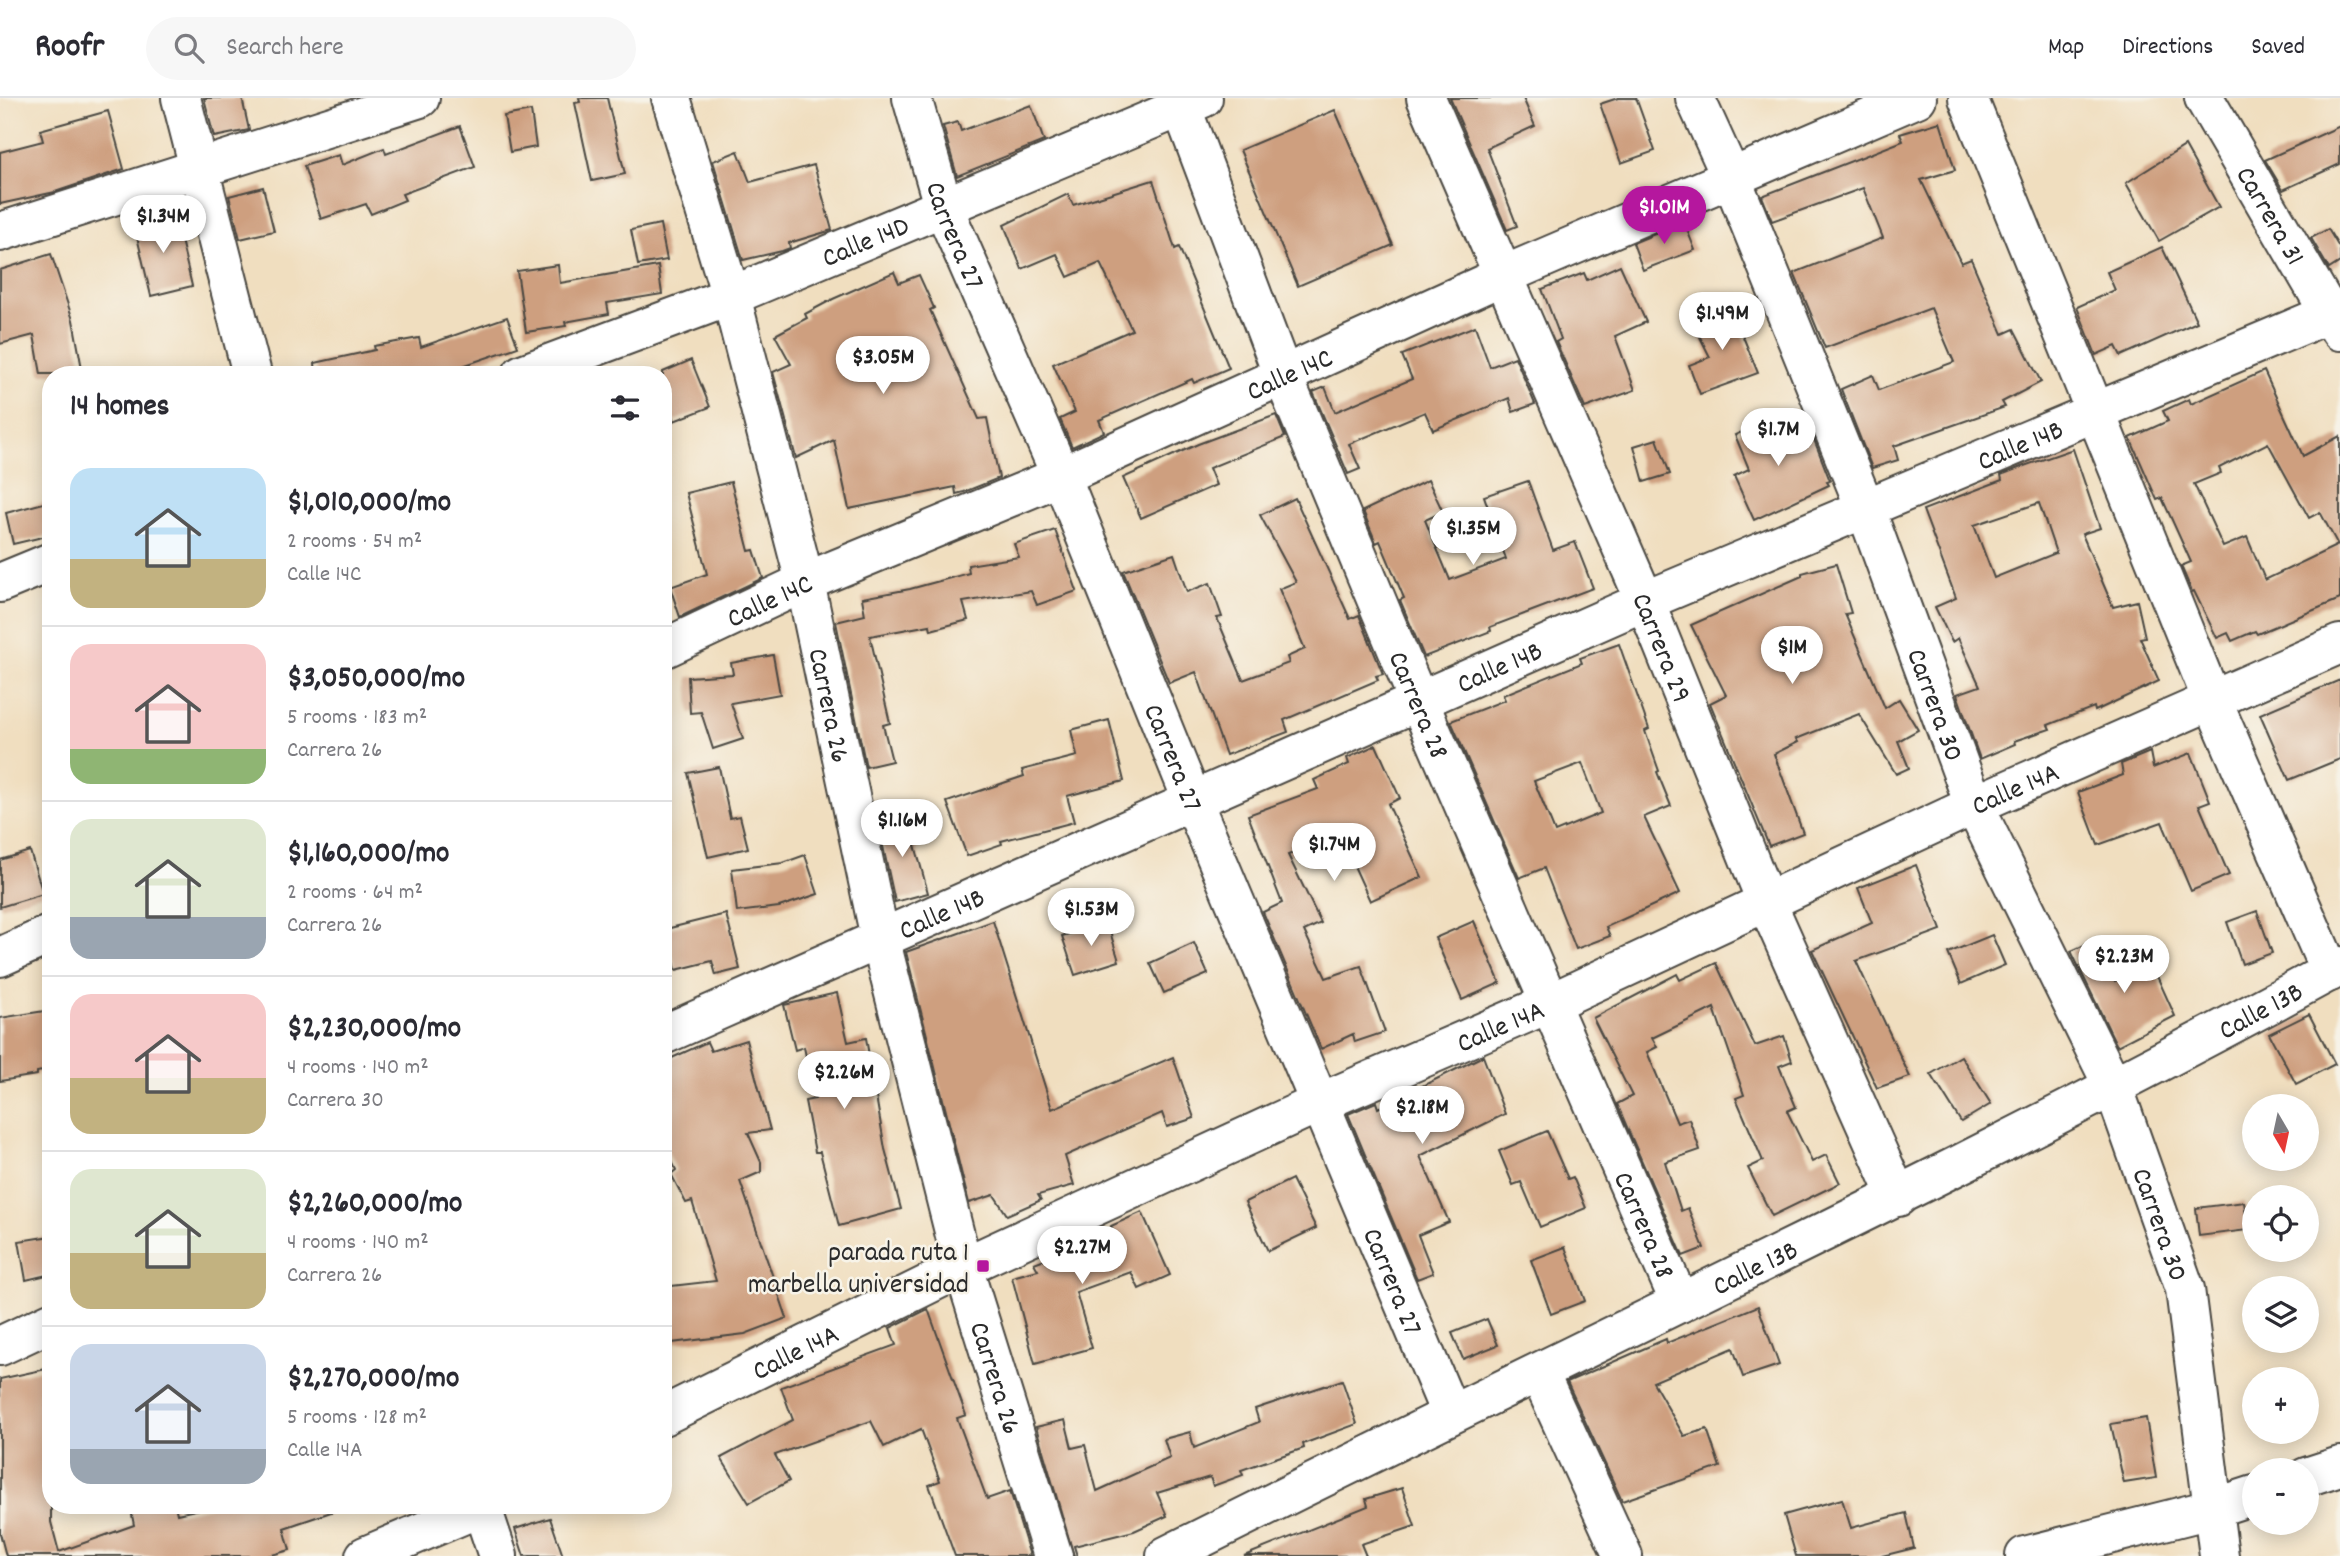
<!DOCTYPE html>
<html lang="en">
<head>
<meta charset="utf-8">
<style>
	:root { --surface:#fff; --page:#f7f7f7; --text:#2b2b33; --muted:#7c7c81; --line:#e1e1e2; --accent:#b5179e }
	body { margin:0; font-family:Dekko,sans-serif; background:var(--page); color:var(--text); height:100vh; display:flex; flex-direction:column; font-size:26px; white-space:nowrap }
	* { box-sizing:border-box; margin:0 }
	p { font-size:23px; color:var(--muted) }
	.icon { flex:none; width:38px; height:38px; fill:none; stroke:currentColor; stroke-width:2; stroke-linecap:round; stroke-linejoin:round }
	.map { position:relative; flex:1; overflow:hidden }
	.drawer { position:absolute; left:42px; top:268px; width:630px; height:1148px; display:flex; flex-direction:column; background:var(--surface); border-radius:28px; box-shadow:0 4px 18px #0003 }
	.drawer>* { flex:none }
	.needle { width:46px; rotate:171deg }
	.fabs { position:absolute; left:2242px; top:996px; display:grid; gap:14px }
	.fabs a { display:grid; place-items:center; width:77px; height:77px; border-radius:50%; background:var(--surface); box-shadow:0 4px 18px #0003; font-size:35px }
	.price { position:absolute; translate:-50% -60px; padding:0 16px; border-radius:24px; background:#fff; color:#222; font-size:23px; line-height:46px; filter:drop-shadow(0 2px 4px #0008) }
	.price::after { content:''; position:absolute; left:50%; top:42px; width:21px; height:16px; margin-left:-10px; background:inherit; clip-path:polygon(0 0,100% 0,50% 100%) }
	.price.selected { background:var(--accent); color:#fff }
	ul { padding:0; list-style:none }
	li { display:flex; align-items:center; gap:21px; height:175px; padding:0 28px }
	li+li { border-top:2px solid var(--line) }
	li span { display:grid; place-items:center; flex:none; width:196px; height:140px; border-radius:21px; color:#555 }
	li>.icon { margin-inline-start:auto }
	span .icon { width:84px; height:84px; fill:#fffc; stroke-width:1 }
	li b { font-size:30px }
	h2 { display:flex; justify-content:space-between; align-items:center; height:84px; padding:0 28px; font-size:30px }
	header { display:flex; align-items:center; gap:42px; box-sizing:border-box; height:98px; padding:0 35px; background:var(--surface); border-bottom:2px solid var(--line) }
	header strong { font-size:33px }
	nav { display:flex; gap:38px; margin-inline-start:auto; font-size:24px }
	.search { width:490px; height:63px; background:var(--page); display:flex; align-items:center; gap:18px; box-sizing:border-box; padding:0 24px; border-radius:38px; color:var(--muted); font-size:26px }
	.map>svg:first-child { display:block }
	.building { fill:#ce9f7f; fill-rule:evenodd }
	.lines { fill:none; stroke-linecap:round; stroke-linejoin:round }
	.minor-casing { stroke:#494641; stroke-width:42 }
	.minor { stroke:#fff; stroke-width:38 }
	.poi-dot { fill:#b5179e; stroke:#f7f3e8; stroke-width:2.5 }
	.labels { text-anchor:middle; stroke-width:5; stroke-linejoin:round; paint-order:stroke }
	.street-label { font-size:28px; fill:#2b2b2b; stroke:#f7f3e8 }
	.poi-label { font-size:28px; fill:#2b2b2b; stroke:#f7f3e8; text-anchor:end }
</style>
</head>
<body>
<header>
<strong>Roofr</strong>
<div class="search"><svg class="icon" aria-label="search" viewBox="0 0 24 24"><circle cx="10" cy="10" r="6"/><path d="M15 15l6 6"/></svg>Search here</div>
<nav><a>Map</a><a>Directions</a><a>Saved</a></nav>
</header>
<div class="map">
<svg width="2340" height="1458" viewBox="0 0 2340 1458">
	<rect width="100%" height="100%" fill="#f7f3e8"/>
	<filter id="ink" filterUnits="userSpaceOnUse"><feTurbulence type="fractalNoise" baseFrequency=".0143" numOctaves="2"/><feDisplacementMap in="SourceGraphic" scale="14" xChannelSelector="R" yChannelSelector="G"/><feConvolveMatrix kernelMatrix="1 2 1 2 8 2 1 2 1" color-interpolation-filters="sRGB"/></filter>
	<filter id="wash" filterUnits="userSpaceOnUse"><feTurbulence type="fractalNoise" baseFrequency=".00686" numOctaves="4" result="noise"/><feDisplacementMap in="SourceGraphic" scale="28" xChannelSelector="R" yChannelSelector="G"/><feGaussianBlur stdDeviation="1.57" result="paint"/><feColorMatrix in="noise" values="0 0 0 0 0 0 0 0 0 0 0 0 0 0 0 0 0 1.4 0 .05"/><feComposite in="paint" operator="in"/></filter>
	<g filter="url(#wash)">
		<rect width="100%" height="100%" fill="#f0debf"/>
		<g id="blocks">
			<g class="building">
				<path d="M204,0H242L249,32L214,39Z"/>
				<path d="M579,0H607L625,76L592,83L575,5L580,4Z"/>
				<path d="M1450,0H1523L1535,28L1487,50L1517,128L1507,132Z"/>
				<path d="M1618,0H1636L1655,53L1621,65L1600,6Z"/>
				<path d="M1031,7L1044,43L957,78L943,28L958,24L961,33Z"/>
				<path d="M1335,12L1393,147L1298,188L1240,52Z"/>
				<path d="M108,13L124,71L55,94L0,106V54L43,43L40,32Z"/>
				<path d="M531,13L536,49L510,54L504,18Z"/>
				<path d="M1940,24L1955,72L1921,82L1961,165L1971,161L2003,236L2014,231L2041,284L2002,304L2005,309L1894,348L1898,362L1872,370L1841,291L1873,277L1879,292L1954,264L1931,210L1825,250L1794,175L1883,140L1863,90L1772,123L1762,98L1903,43L1900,36Z"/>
				<path d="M460,28L475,69L402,96L405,102L371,116L366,106L321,121L304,68L339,57L342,67L384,50L386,56Z"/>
				<path d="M2340,28V66L2283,92L2265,62Z"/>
				<path d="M2185,48L2219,109L2159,143L2126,85Z"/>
				<path d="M738,53L750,84L814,67L832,132L789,145L790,150L782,153L743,162L713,63Z"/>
				<path d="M1153,82L1175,151L1179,149L1229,270L1194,285L1192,281L1099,322L1104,334L1072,349L1060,321L1075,314L1053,266L1132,232L1100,165L1068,179L1057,156L1022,171L1004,127L1068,96L1073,107Z"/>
				<path d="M263,89L274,133L240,141L229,98Z"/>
				<path d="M175,117L192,188L151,198L134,126Z"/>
				<path d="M1684,124L1695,152L1643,172L1633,145Z"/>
				<path d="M660,126L667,162L638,167L631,132Z"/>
				<path d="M2328,131L2340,151V164L2329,171L2311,140Z"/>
				<path d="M2162,149L2197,224L2121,258L2116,248L2096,257L2077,209L2115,192L2107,174Z"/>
				<path d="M51,156L73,222L83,276H41L34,237L0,246V172Z"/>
				<path d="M558,167L560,185L658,168L662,196L607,205L609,216L565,224L566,228L526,234L517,173Z"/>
				<path d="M1620,167L1646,224L1615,238L1635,292L1585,310L1556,244L1561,241L1542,191L1584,175L1587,182Z"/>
				<path d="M894,174L899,185L919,177L934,210L930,212L979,321L987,320L999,380L964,394L956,396L955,389L849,411L834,342L796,360L773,274L791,266L775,237L807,220L805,216L833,201Z"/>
				<path d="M1730,207L1758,275L1700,296L1689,267L1710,259L1693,225Z"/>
				<path d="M507,219L518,249L439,276H316L315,265L375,252L374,248L419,240L421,249Z"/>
				<path d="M1475,228L1490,269L1515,259L1535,306L1513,314L1509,300L1433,332L1425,314L1349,346L1360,371L1348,376L1313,294L1325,289L1335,314L1412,281L1402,257Z"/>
				<path d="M691,262L710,309L674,323L663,296V274Z"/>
				<path d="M2264,273L2303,358L2340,338V501L2257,536L2255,533L2232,543L2228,535L2217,540L2194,493L2192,494L2181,468L2191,464L2162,400L2157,402L2130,340L2168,323L2163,313L2189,301L2191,306ZM2268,345L2309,420L2320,414L2338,447L2265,482L2247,439L2223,449L2194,386L2221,375L2219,370Z"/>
				<path d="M1276,317L1285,339L1209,370L1216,387L1141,420L1123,380L1198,346Z"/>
				<path d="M1780,317L1794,347L1813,339L1830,383L1827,384L1829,387L1754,422L1734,378L1749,371L1735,337Z"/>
				<path d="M1657,341L1670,376L1644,384L1634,348Z"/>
				<path d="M2073,351L2100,430L2082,436L2113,509L2137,503L2145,539L2140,540L2159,583L2095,613L2094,609L2048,627L2050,631L2014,643L2015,646L1980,661L1957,596L1980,588L1958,540L1952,544L1935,509L1956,500L1923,412L2002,382L2001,377L2024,368ZM2039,405L2056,455L1994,480L1974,427Z"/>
				<path d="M1428,382L1443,414L1425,422L1450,482L1506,461L1484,398L1528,383L1553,452L1575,444L1593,490L1490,529L1491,533L1424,559L1400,502L1404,500L1380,443L1376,445L1363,413Z"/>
				<path d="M731,384L749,453L754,452L763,480L680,519L670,489L707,476L686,395Z"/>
				<path d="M1295,400L1350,521L1359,517L1383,576L1376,578L1378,582L1284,622L1288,634L1226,657L1196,574L1169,585L1123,473L1174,456L1187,494L1210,485L1222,519L1217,520L1243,582L1289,565L1287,559L1305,551L1279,491L1296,484L1260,417Z"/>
				<path d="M51,403V437L13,446L6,415Z"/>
				<path d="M1055,432L1077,493L1037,507L1031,493L963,504L968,522L931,532L930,527L870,538L890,625L883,627L892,663L866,669L836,524L865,517L862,500L910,491L969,475L968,467L1019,459L1014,446Z"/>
				<path d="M1836,466L1851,515L1845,516L1885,610L1899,601L1918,632L1898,643L1909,670L1896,676L1859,616L1796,641L1798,644L1774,656L1803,735L1769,748L1710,605L1726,597L1691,527L1802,478V475Z"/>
				<path d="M1619,546L1649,631L1645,633L1659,673L1657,674L1671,708L1644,719L1680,795L1606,829L1610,838L1576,851L1544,770L1519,780L1451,623L1505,602L1503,597L1582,565L1580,560ZM1582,665L1601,715L1555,734L1534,683Z"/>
				<path d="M773,557L780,596L731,605L743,641L713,651L701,614L690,615L688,579L733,576L731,565Z"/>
				<path d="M2340,582V661L2289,682L2260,616Z"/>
				<path d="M1109,622L1124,683L1067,698L1074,724L1001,743L1002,746L967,758L947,704L1024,678L1022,672L1077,658L1071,632Z"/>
				<path d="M1376,647L1400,700L1388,706L1422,779L1370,803L1340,737L1288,757L1321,825L1304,833L1326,880L1361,868L1385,934L1355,944L1353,936L1321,951L1263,814L1282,805L1248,717L1318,691L1314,682L1349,666L1347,660Z"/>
				<path d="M2150,654L2153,670L2191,655L2210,703L2199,707L2229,777L2191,793L2162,724L2098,747L2078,694L2123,677L2121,666Z"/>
				<path d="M719,669L730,720L740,718L748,750L708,759L688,675Z"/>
				<path d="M907,717L928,795L895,804L878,725Z"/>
				<path d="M30,753L43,796L0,809V762Z"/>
				<path d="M805,757L818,796L779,809L737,814L732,771L783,765Z"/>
				<path d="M1916,767L1941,832L1856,863L1910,979L1877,990L1812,852L1872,825L1858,790Z"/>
				<path d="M2257,813L2272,855L2242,866L2227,824Z"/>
				<path d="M726,816L740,871L716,877L712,863L676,872L666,831Z"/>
				<path d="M993,823L1052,1011L1173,959L1194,1020L1167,1029L1162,1015L1065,1058L1074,1087L1038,1097L1041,1102L1007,1117L994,1097L969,1105L906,854Z"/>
				<path d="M1474,823L1500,885L1462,902L1435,840Z"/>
				<path d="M1107,824L1119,863L1075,877L1062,838Z"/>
				<path d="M1992,837L2005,867L1961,886L1948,855Z"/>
				<path d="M2096,842L2115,883L2152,867L2175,918L2117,948L2071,853Z"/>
				<path d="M1194,845L1208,876L1164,895L1150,865Z"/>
				<path d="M1716,865L1755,948L1784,938L1792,963L1779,968L1796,1009L1787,1013L1812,1064L1826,1057L1840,1085L1772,1118L1748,1070L1763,1063L1736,1000L1744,997L1714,910L1652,940L1657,949L1647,954L1677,1025L1689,1021L1700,1052L1665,1064L1681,1113L1688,1110L1704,1150L1683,1158L1617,1006L1632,998L1593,920L1677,876L1680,882Z"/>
				<path d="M837,895L848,944L866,940L885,1051L901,1111L839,1128L820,1054H815L805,1003L815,1001L804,949L795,952L784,907Z"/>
				<path d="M51,912V971L37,974V977L0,983V920Z"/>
				<path d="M2309,916L2335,966L2296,986L2269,936Z"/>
				<path d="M746,942L770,1032L748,1035L761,1064V1074L740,1083L787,1220L745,1236L663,1246V1189L716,1183L692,1103L686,1105L671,1076L676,1072L663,1044V964L707,944L711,953Z"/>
				<path d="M1483,958L1505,1016L1420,1058L1449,1124L1418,1137L1433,1175L1417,1181L1348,1016L1376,1004L1378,1010Z"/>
				<path d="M1961,958L1991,1006L1961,1024L1931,976Z"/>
				<path d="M1547,1033L1568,1081L1573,1079L1586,1110L1540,1129L1521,1084L1513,1087L1499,1053Z"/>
				<path d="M1292,1081L1316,1130L1268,1153L1245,1104Z"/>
				<path d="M2244,1104L2248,1132L2199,1138L2196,1110Z"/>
				<path d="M1142,1114L1170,1177L1139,1191L1131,1174L1076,1194L1092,1250L1035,1266L1012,1179L1038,1172L1034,1165L1114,1135L1111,1128Z"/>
				<path d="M51,1138V1176L26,1182L19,1143Z"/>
				<path d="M1565,1149L1585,1203L1551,1216L1531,1162Z"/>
				<path d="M1758,1208L1779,1267L1743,1279L1733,1250L1653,1284L1684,1338L1707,1331L1720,1369L1622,1403L1567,1284L1666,1241L1667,1245Z"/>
				<path d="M928,1211L966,1317L957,1320L987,1401L1010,1393L1030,1458H955L929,1387L940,1383L921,1331L884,1349L871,1323L775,1357L789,1383L749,1405L721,1360L793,1322L781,1289L896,1247L890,1230Z"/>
				<path d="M1487,1221L1498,1247L1463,1261L1452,1235Z"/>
				<path d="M46,1271L51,1299V1308L46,1309L51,1334V1424L59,1454L134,1427L131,1412L155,1407H175L177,1416L218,1407H337V1412L284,1430L290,1452L268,1458H6L0,1435V1281Z"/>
				<path d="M1342,1282L1357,1326L1303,1346L1304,1350L1241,1372L1243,1377L1213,1388L1210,1379L1157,1395L1167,1418L1134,1433L1074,1448L1077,1458H1074L1036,1329L1065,1322L1072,1350L1085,1347L1097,1393L1170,1360L1164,1341L1190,1334L1194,1350L1259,1324L1255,1311Z"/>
				<path d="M2146,1320L2156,1380L2124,1385L2111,1326Z"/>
				<path d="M1402,1390L1415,1428L1361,1446L1366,1458H1244L1368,1408L1366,1401Z"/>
				<path d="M1842,1401L1851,1430L1906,1415L1914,1450L1882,1458H1796L1784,1417Z"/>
				<path d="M550,1420L563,1458H524L515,1431Z"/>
			</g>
		</g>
	</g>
	<g filter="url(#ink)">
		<use href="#blocks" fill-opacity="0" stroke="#494641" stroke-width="2"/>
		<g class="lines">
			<g class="minor-casing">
				<g id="minor">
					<path d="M181,0L252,276"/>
					<path id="s1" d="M671,0L731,198L805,484L880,840L963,1169L1053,1458"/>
					<path id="s2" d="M912,0L944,111L1061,378L1193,704L1450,1315"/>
					<path id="s3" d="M1178,0L1283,278L1419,604L1680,1205"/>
					<path id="s4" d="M1426,0L1645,503L1766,803L1898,1099"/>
					<path id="s5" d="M1695,0L1731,79L1866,412L1974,707L2113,988L2185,1191L2219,1458"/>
					<path d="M1968,0L2212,602L2330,874"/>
					<path id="s6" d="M2204,0L2340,233"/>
					<path d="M0,134L420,0"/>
					<path id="s7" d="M522,276L731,198L1203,0"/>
					<path d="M0,485L51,464"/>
					<path id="s8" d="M663,551L805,484L1061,378L1502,178L1917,0"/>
					<path d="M0,859L51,836"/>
					<path id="s9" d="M663,937L1645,503L2340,211"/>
					<path d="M0,1248L51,1224"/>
					<path d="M1539,1275L1623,1458"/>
					<path id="s10" d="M663,1318L963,1169L1319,1005L1550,905L1974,707L2340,546"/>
					<path d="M2306,1379L2340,1368"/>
					<path d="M481,1407L498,1458"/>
					<path d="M365,1458L486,1407"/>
					<path id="s11" d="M1166,1458C1557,1261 1955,1078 2340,868"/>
					<path d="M2025,1458L2211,1411L2254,1397"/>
				</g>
			</g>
			<use href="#minor" class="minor"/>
		</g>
	</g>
	<rect class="poi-dot" x="976" y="1161" width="14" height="14" rx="3.5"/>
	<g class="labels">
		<g class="street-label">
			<text dy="10" stroke="none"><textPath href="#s6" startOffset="135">Carrera 31</textPath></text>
			<text dy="10" stroke="none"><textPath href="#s2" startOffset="144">Carrera 27</textPath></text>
			<text dy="10" stroke="none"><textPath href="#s7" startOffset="368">Calle 14D</textPath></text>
			<text dy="10" stroke="none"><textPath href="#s8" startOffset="684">Calle 14C</textPath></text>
			<text dy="10" stroke="none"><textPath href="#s9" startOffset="1480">Calle 14B</textPath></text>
			<text dy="10" stroke="none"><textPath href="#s8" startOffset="117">Calle 14C</textPath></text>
			<text dy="10" stroke="none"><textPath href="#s4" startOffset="598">Carrera 29</textPath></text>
			<text dy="10" stroke="none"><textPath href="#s9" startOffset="914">Calle 14B</textPath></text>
			<text dy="10" stroke="none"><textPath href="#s3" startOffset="653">Carrera 28</textPath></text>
			<text dy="10" stroke="none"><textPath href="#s5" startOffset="653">Carrera 30</textPath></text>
			<text dy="10" stroke="none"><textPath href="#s1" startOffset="628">Carrera 26</textPath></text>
			<text dy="10" stroke="none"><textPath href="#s2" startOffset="710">Carrera 27</textPath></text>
			<text dy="10" stroke="none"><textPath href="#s10" startOffset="1491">Calle 14A</textPath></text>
			<text dy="10" stroke="none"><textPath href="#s9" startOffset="304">Calle 14B</textPath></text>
			<text dy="10" stroke="none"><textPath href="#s11" startOffset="1223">Calle 13B</textPath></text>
			<text dy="10" stroke="none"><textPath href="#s10" startOffset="924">Calle 14A</textPath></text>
			<text dy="10" stroke="none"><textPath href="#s3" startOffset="1220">Carrera 28</textPath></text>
			<text dy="10" stroke="none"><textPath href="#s5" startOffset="1220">Carrera 30</textPath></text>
			<text dy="10" stroke="none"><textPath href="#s11" startOffset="656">Calle 13B</textPath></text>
			<text dy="10" stroke="none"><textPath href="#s2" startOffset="1278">Carrera 27</textPath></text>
			<text dy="10" stroke="none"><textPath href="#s10" startOffset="147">Calle 14A</textPath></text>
			<text dy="10" stroke="none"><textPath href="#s1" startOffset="1321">Carrera 26</textPath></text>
		</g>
		<g class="poi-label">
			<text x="969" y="1162">parada ruta 1<tspan x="969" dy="32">marbella universidad</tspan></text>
		</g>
	</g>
</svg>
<div class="fabs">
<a><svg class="needle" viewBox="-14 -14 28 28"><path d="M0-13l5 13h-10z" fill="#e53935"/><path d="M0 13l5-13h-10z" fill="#7c7c81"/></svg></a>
<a><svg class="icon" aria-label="locate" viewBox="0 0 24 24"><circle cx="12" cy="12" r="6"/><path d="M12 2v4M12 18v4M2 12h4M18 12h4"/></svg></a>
<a><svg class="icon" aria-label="layers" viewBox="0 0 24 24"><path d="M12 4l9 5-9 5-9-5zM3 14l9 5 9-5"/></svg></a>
<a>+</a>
<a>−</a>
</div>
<b class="price selected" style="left:1664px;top:148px">$1.01M</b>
<b class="price" style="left:163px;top:157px">$1.34M</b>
<b class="price" style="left:1722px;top:254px">$1.49M</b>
<b class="price" style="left:883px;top:298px">$3.05M</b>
<b class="price" style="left:1778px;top:370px">$1.7M</b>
<b class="price" style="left:1473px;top:469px">$1.35M</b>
<b class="price" style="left:1792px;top:588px">$1M</b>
<b class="price" style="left:902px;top:761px">$1.16M</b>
<b class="price" style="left:1334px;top:785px">$1.74M</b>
<b class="price" style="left:1091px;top:850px">$1.53M</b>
<b class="price" style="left:2124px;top:897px">$2.23M</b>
<b class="price" style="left:844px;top:1013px">$2.26M</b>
<b class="price" style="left:1422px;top:1048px">$2.18M</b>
<b class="price" style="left:1082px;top:1188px">$2.27M</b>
<section class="drawer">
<h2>14 homes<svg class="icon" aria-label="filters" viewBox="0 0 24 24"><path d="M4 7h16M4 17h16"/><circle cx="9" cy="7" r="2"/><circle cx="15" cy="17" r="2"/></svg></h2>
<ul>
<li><span style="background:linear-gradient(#bfe0f5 65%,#c2b280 0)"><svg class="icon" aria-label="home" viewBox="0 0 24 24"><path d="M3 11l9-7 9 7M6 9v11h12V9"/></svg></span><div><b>$1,010,000/mo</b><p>2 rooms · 54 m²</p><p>Calle 14C</p></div></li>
<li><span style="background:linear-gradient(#f6c9c9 75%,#8fb573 0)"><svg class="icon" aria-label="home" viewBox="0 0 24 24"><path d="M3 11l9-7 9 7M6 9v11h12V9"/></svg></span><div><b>$3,050,000/mo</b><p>5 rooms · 183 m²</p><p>Carrera 26</p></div></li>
<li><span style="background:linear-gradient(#dfe7d0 70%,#9aa5b1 0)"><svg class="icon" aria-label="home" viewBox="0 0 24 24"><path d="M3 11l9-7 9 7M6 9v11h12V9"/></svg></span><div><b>$1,160,000/mo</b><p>2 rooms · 64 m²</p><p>Carrera 26</p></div></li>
<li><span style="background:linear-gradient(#f6c9c9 60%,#c2b280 0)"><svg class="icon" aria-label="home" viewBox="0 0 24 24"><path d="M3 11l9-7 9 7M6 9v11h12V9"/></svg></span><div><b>$2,230,000/mo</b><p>4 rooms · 140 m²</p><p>Carrera 30</p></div></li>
<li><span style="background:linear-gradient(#dfe7d0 60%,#c2b280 0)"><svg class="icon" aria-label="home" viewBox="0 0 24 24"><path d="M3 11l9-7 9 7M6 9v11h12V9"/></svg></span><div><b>$2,260,000/mo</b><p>4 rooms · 140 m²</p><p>Carrera 26</p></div></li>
<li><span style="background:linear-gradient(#c9d6e8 75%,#9aa5b1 0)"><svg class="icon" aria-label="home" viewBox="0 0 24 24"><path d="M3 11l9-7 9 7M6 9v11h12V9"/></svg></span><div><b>$2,270,000/mo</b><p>5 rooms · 128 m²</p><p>Calle 14A</p></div></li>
</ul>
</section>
</div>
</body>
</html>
